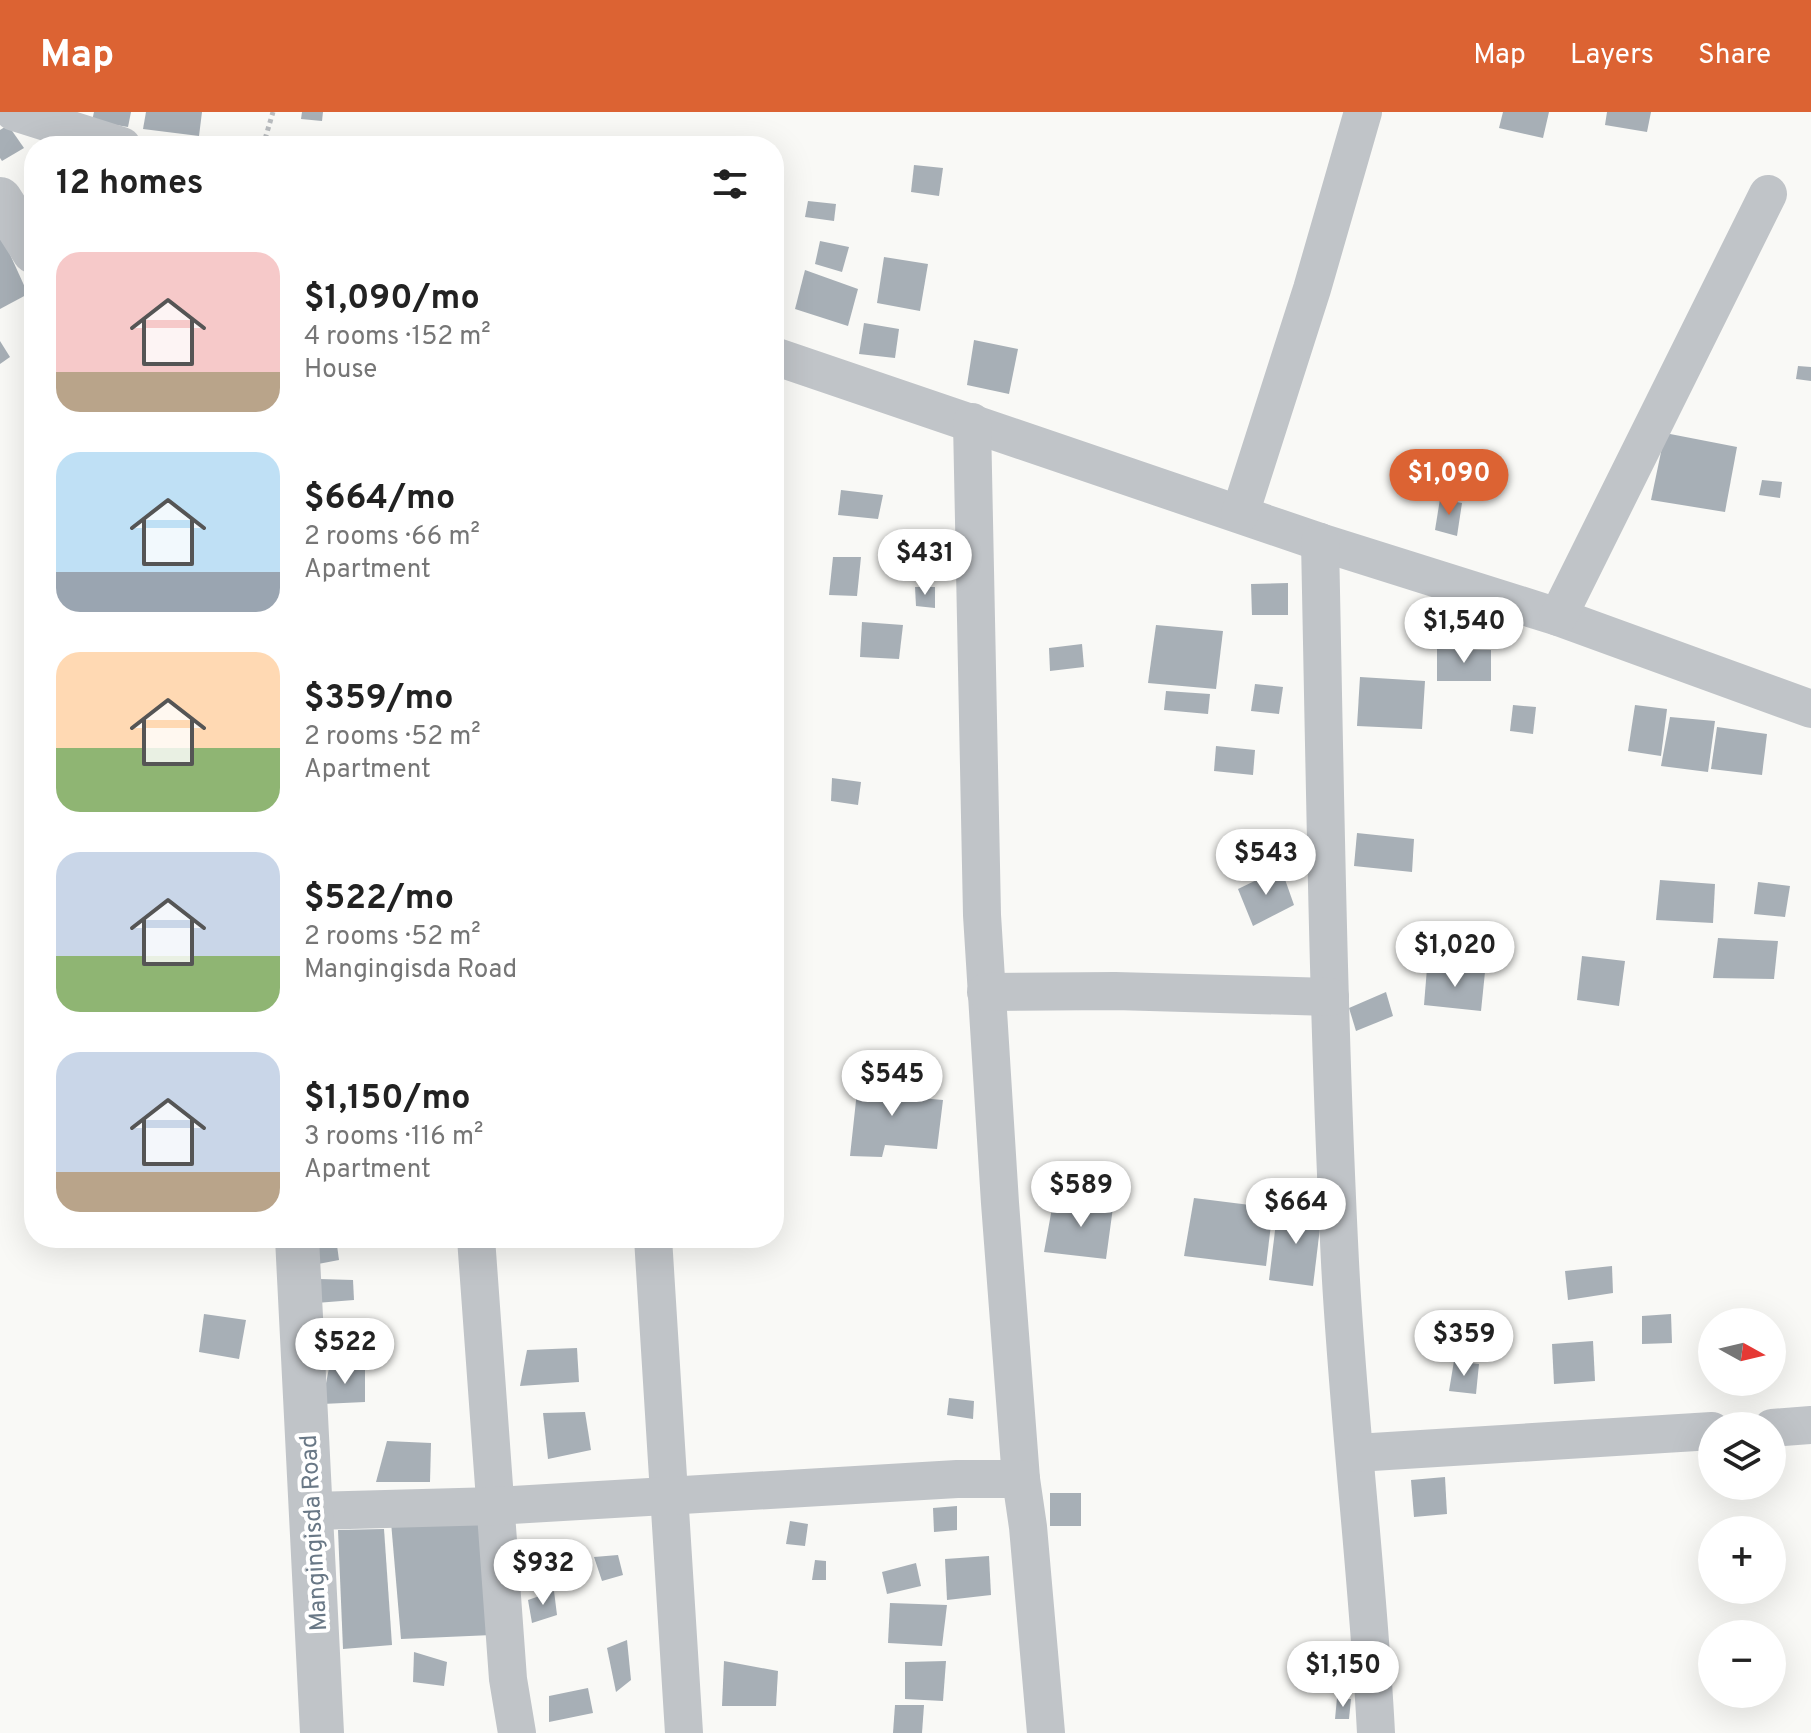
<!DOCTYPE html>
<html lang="en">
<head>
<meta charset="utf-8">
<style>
	:root { --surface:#fff; --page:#f6f6f6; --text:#222; --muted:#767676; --accent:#dc6333 }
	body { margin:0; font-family:Overpass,sans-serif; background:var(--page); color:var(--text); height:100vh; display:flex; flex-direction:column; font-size:30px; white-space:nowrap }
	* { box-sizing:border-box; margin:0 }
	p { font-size:26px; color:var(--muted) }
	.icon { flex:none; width:44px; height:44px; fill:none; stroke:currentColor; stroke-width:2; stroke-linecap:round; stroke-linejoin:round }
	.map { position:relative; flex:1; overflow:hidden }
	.panel { position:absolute; left:24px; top:24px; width:760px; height:1112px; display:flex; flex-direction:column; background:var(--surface); border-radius:32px; box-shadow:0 8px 32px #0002 }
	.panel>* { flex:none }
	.needle { width:52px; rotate:98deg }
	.tools { position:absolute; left:1698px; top:1196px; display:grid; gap:16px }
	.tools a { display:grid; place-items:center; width:88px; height:88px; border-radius:50%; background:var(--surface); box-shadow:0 8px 32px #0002; font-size:40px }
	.price { position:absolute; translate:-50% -68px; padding:0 18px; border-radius:28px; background:#fff; color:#222; font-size:26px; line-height:52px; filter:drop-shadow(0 2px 4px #0008) }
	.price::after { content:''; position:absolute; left:50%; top:48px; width:24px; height:18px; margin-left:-12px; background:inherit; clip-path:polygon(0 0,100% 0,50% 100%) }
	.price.selected { background:var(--accent); color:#fff }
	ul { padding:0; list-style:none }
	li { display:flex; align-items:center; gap:24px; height:200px; padding:0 32px }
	li span { display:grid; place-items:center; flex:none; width:224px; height:160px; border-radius:24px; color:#555 }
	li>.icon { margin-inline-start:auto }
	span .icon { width:96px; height:96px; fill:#fffc; stroke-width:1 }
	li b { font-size:34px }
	h2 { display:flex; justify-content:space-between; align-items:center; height:96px; padding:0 32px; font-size:34px }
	header { display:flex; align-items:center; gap:48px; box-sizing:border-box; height:112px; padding:0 40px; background:var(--accent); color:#fff }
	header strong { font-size:38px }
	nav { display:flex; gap:44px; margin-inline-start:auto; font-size:28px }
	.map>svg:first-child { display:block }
	.building { fill:#a7afb6 }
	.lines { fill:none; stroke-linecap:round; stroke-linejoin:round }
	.path { stroke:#b9bcbf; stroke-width:5; stroke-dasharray:4 4; stroke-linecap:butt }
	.minor { stroke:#c0c4c8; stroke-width:38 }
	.tertiary { stroke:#c0c4c8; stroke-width:44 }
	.labels { text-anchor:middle; stroke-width:8; stroke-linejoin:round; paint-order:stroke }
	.street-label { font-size:24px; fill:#697886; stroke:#fff }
</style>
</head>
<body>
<header>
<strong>Map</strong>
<nav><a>Map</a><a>Layers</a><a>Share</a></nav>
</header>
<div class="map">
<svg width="1811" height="1621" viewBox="0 0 1811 1621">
	<rect width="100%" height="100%" fill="#f9f9f6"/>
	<g class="building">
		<path d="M94,0H131L128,15L92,9Z"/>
		<path d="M146,0H202L199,24L143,17Z"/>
		<path d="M302,0H323L322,9L301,7Z"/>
		<path d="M1503,0H1549L1543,26L1499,16Z"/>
		<path d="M1607,0H1651L1647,20L1605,13Z"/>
		<path d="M8,13L24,36L2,49L0,46V18Z"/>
		<path d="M383,24L421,28L420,34H381Z"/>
		<path d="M914,53L943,56L939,84L911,80Z"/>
		<path d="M808,89L836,92L834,109L805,105Z"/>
		<path d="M3,127L28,182L0,197V128Z"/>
		<path d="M820,129L849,135L842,160L815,152Z"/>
		<path d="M884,145L928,152L920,199L877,191Z"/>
		<path d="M805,158L858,177L848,214L795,197Z"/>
		<path d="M864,211L899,217L895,246L859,242Z"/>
		<path d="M974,228L1018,237L1009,282L967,273Z"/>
		<path d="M0,229L10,245L0,252Z"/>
		<path d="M1798,254L1811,255V269L1796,267Z"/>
		<path d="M1665,321L1737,335L1725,400L1651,388Z"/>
		<path d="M1762,368L1782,370L1780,386L1759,383Z"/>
		<path d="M841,378L883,383L878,407L838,403Z"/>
		<path d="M1440,387L1462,391L1457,424L1435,418Z"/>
		<path d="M833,445H861L857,484L829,483Z"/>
		<path d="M1288,471V503H1252L1251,472Z"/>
		<path d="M915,475H935V496L916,494Z"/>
		<path d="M862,510L903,513L899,547L860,545Z"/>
		<path d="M1156,513L1223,519L1216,577L1148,571Z"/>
		<path d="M1082,532L1084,555L1050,559L1049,536Z"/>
		<path d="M1437,537L1491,538V569H1437Z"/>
		<path d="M1360,565L1425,569L1422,617L1357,614Z"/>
		<path d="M1255,572L1283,575L1279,602L1251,599Z"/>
		<path d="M1166,579L1210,582L1208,602L1164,598Z"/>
		<path d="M1513,593L1536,595L1533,622L1510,619Z"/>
		<path d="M1635,593L1667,597L1661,644L1628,639Z"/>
		<path d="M1670,605L1715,609L1708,660L1661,654Z"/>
		<path d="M1717,615L1767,622L1762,663L1711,657Z"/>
		<path d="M1216,634L1255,638L1253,663L1214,659Z"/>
		<path d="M832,666L861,670L858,693L831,689Z"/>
		<path d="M1357,721L1414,727L1412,760L1354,754Z"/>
		<path d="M1281,756L1294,793L1253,814L1238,777Z"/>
		<path d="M1660,768L1715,772L1713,811L1656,808Z"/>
		<path d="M1758,770L1790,774L1785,805L1754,802Z"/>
		<path d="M1718,826L1778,829L1774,867L1713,866Z"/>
		<path d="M1582,844L1625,849L1619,894L1577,888Z"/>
		<path d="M1427,856L1485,860L1481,899L1424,893Z"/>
		<path d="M1386,880L1393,904L1356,919L1349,896Z"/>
		<path d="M859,961L901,966L898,984L943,988L937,1037L885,1033L882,1045L850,1044Z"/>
		<path d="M1083,1082L1114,1088L1106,1147L1044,1140L1052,1096L1080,1099Z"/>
		<path d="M1194,1086L1273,1096L1266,1154L1184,1144Z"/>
		<path d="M1278,1094L1322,1099L1313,1174L1269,1168Z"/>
		<path d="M315,1126H336L339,1148L318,1152Z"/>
		<path d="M1612,1154L1613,1181L1568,1188L1565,1159Z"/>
		<path d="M319,1167L353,1168L354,1188L316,1191Z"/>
		<path d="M204,1202L246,1208L239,1247L199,1240Z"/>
		<path d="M1671,1202L1672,1231L1642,1232V1204Z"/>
		<path d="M1593,1229L1595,1269L1554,1272L1552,1232Z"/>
		<path d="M577,1236L579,1270L520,1274L527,1238Z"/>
		<path d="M1454,1249L1479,1252L1476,1282L1449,1279Z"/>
		<path d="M329,1256H365V1290L322,1292Z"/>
		<path d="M949,1286L974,1289L973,1307L947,1303Z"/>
		<path d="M585,1300L591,1338L548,1347L543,1301Z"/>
		<path d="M387,1329L431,1331L430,1370H376Z"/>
		<path d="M1445,1365L1447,1402L1414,1405L1411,1368Z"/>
		<rect x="1050" y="1381" width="31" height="33"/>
		<path d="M957,1394V1418L934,1420L933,1396Z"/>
		<path d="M485,1408L492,1523L401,1527L391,1410Z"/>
		<path d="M790,1409L808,1412L805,1434L786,1432Z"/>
		<path d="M384,1417L392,1533L343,1537L338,1418Z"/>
		<path d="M618,1443L623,1463L602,1469L594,1445Z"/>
		<path d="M989,1444L991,1483L947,1488L945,1447Z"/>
		<path d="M815,1448L826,1449V1468H812Z"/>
		<path d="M916,1451L921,1474L887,1482L882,1460Z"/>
		<path d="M554,1479L557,1503L532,1511L528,1488Z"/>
		<path d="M890,1491L947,1493L942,1534L888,1531Z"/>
		<path d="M627,1528L631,1568L616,1580L607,1536Z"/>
		<path d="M414,1540L447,1550L444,1574L413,1570Z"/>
		<path d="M724,1549L778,1559L776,1594H722Z"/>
		<path d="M946,1549L943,1589L905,1587V1550Z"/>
		<path d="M588,1576L593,1601L549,1610V1584Z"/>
		<path d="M1337,1586L1351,1587L1349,1607H1335Z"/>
		<path d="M895,1593H924L922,1621H893Z"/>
	</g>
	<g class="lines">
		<path class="path" d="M263,34L273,0"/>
		<g class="minor">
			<path d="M14,0L122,34"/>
			<path d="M774,244L1320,430L1558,505L1811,597"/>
			<path d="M972,310L982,803L1000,1091L1021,1367"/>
			<path d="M1240,402L1312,177L1363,0"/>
			<path d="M1320,430C1325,670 1328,910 1340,1150C1348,1307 1368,1464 1376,1621"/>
			<path d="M1558,505L1768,82"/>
			<path d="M986,880L1115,879L1330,885"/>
			<path d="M476,1126L508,1567L517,1621"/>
			<path d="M653,1126L684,1621"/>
			<path d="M1772,1316L1811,1313"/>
			<path d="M1356,1341L1712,1319"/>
			<path d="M312,1399L496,1394L957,1367H1021L1028,1415L1046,1621"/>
		</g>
		<g class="tertiary">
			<path d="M0,87L34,140"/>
			<path d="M297,1126L322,1621"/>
		</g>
	</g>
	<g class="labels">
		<g class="street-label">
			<text transform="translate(313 1421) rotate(-93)" y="8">Mangingisda Road</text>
		</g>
	</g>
</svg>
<div class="tools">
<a><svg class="needle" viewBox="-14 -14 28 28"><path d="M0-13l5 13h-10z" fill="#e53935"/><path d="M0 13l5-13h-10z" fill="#767676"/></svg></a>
<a><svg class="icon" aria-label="layers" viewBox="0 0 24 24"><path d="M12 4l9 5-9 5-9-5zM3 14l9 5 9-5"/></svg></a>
<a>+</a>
<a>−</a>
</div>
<b class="price selected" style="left:1449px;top:405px">$1,090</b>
<b class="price" style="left:925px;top:485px">$431</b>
<b class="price" style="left:1464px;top:553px">$1,540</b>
<b class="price" style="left:1266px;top:785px">$543</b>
<b class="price" style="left:1455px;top:877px">$1,020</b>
<b class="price" style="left:892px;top:1006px">$545</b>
<b class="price" style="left:1081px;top:1117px">$589</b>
<b class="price" style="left:1296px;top:1134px">$664</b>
<b class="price" style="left:1464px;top:1266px">$359</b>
<b class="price" style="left:345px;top:1274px">$522</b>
<b class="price" style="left:543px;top:1495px">$932</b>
<b class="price" style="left:1343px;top:1597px">$1,150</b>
<section class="panel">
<h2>12 homes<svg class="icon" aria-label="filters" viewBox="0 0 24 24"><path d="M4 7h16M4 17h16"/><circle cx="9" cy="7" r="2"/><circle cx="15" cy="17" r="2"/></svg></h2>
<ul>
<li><span style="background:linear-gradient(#f6c9c9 75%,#b9a48a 0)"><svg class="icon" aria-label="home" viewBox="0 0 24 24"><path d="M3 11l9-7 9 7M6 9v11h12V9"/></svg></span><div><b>$1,090/mo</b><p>4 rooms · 152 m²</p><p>House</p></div></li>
<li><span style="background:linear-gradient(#bfe0f5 75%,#9aa5b1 0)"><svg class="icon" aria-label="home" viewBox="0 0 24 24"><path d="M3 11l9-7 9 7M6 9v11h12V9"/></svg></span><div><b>$664/mo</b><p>2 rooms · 66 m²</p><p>Apartment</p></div></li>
<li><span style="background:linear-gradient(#ffd9b3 60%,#8fb573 0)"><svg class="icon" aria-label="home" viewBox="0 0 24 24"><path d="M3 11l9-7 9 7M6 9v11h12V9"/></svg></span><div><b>$359/mo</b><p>2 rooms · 52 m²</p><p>Apartment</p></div></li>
<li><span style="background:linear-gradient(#c9d6e8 65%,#8fb573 0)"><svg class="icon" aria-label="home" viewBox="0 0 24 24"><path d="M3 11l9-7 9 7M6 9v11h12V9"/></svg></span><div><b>$522/mo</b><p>2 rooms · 52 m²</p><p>Mangingisda Road</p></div></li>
<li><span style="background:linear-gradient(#c9d6e8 75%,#b9a48a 0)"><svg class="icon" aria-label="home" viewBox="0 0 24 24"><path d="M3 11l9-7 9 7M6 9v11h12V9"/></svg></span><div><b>$1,150/mo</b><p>3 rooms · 116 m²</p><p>Apartment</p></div></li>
</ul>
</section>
</div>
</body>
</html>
